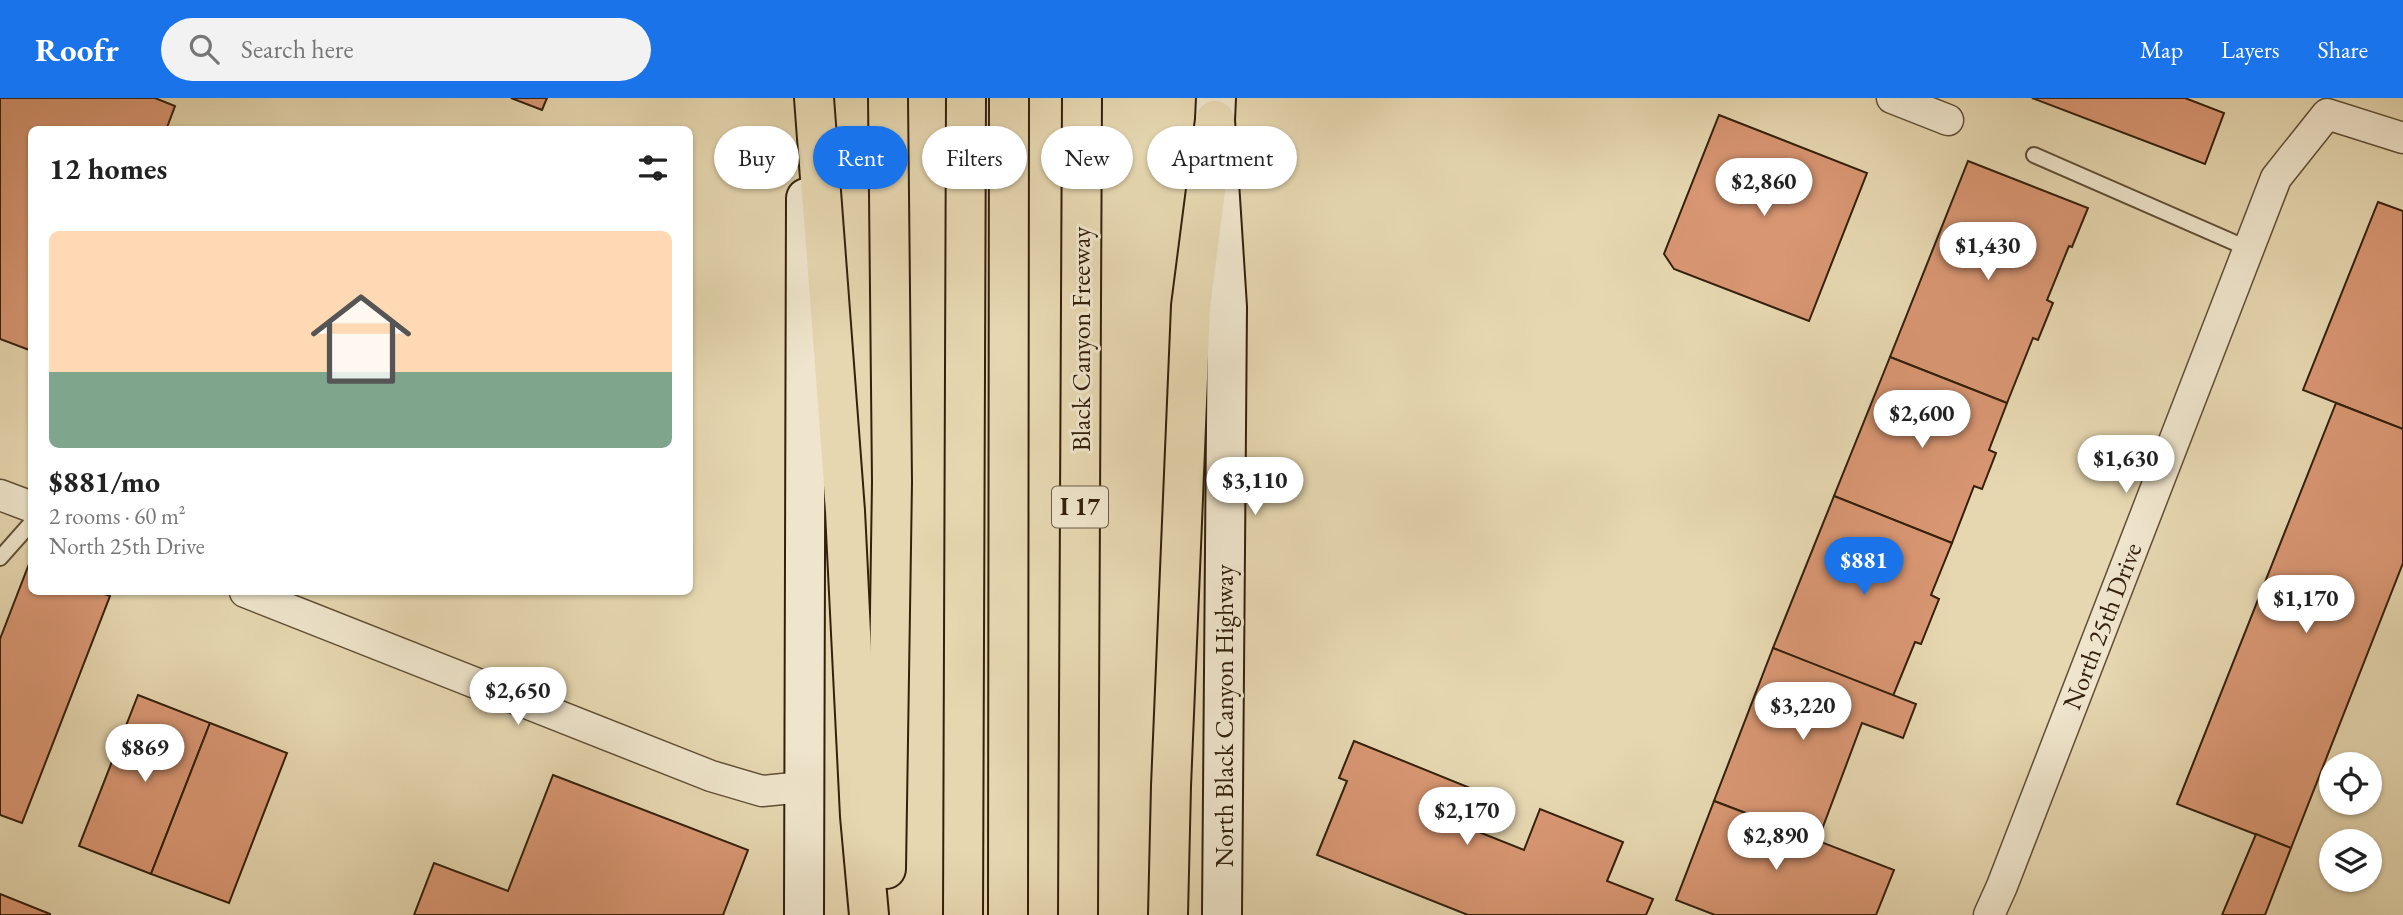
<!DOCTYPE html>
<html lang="en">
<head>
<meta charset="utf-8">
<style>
	:root { --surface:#fff; --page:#f2f2f2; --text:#222; --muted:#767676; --accent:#1a73e8 }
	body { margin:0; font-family:"EB Garamond",serif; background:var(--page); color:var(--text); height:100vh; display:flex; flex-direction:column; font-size:26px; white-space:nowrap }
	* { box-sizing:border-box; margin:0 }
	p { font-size:23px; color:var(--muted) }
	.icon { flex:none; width:38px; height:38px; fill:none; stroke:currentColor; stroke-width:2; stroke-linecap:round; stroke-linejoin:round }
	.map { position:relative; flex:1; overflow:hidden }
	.details { position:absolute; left:28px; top:28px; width:665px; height:469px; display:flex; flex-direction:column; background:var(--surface); border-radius:10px; box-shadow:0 2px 5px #0004 }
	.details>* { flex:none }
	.banner { position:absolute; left:714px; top:28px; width:665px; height:63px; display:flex; gap:14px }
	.tools { position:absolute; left:2319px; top:654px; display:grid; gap:14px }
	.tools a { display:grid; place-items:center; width:63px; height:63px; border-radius:50%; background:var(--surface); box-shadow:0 2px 5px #0004; font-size:35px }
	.price { position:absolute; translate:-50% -60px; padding:0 16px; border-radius:24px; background:#fff; color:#222; font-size:23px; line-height:46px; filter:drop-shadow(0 2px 4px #0008) }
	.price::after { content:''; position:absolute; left:50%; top:42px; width:21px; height:16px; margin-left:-10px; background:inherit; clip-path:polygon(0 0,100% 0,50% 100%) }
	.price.selected { background:var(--accent); color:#fff }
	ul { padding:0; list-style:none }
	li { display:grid; align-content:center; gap:14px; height:371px; padding:0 21px }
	li span { display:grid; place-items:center; height:217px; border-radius:10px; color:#555 }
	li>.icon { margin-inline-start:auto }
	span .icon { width:126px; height:126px; fill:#fffc; stroke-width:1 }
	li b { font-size:30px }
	h2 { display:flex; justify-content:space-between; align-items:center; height:84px; padding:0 21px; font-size:30px }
	.chip { padding:0 24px; border-radius:32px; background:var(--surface); box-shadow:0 2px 5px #0004; font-size:24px; line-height:63px }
	.chip.selected { background:var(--accent); color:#fff }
	header { display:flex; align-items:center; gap:42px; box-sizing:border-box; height:98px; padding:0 35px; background:var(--accent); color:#fff }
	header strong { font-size:33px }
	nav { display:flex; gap:38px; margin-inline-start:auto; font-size:24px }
	.search { width:490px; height:63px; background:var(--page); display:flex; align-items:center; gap:18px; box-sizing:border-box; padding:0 24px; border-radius:38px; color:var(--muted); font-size:26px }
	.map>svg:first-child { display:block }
	.building { fill:#d89672; stroke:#34200c; stroke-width:2 }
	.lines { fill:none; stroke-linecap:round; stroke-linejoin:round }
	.lane-casing { stroke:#604e35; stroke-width:18 }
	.street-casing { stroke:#604e35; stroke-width:33 }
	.secondary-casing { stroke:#34200c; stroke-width:42 }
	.highway-casing { stroke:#34200c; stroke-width:42 }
	.lane { stroke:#efe5cc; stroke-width:14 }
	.street { stroke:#efe5cc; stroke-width:30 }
	.secondary { stroke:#efe5cc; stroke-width:38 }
	.highway { stroke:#e6d7b0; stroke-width:38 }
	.labels { text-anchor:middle; stroke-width:6; stroke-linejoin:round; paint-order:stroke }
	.shield { fill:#efe5cc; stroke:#6c5b46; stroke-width:2 }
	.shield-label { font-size:24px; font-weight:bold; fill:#34200c }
	.street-label { font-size:26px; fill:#34200c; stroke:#efe5cc }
</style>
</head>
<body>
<header>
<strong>Roofr</strong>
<div class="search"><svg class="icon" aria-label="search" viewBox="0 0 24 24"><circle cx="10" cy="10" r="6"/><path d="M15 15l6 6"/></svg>Search here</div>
<nav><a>Map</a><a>Layers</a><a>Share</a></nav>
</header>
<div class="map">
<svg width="2403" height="817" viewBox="0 0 2403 817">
	<rect width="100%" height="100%" fill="#e6d7b0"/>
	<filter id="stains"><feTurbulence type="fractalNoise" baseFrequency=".00286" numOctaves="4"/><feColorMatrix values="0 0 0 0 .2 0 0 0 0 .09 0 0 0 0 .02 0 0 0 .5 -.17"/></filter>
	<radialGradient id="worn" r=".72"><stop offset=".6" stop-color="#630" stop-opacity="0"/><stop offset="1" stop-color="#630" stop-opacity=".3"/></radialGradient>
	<g class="building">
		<path d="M0,0H155L175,8L166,32H32V253L0,241Z"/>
		<path d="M511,0H547L542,12Z"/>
		<path d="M2032,0H2185L2224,15L2205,66Z"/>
		<path d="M1719,17L1867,75L1809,223L1674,171L1664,156Z"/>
		<path d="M1968,63L2088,110L2072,149L2069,148L2047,202L2053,205L2038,242L2033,240L2007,305L1890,259Z"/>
		<path d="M2378,104L2403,113V331L2303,292Z"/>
		<path d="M1890,259L2007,305L1989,352L1996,355L1982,391L1974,388L1952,445L1834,398Z"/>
		<path d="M2336,305L2403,331V465L2291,750L2177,706Z"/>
		<path d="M1834,398L1952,445L1931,497L1939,501L1921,546L1915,544L1893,598L1773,550Z"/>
		<path d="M29,466L32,467V494H99L110,498L22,725L0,717V541Z"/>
		<path d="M1773,550L1916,606L1903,640L1862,625L1818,742L1714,703Z"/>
		<path d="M138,597L210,625L151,776L79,748Z"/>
		<path d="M210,625L287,655L229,805L151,776Z"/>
		<path d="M1354,643L1480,694L1466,729L1524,752L1540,711L1623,744L1607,783L1653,801L1646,817H1468L1317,757L1347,683L1339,680Z"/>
		<path d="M553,677L748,752L723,817H414L434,765L508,793Z"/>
		<path d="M1714,703L1894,772L1876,817H1715L1676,802Z"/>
		<path d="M2256,736L2291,750L2265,817H2222Z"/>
		<path d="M0,796L50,816V817H0Z"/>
	</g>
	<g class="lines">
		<g class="lane-casing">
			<g id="lane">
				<path d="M2034,57L2249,151"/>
				<path d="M0,460L32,424"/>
			</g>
		</g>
		<g class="street-casing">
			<g id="street">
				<path d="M1892,0L1948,22"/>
				<path d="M0,397L32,409"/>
				<path d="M245,494L711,678L762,693L803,689"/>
				<path d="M1989,817L2002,788L2276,80L2327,16L2403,40"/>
			</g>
		</g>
		<g class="secondary-casing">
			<g id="secondary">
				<path d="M1216,0L1215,22L1227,209L1222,817"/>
				<path d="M804,817L806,100"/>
			</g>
		</g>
		<g class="highway-casing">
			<g id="highway">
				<path d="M814,0L845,413L860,718L869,817"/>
				<path d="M886,771L892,384L888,0"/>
				<path d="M963,817L966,0"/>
				<path d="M1008,817L1009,0"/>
				<path d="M1078,817L1082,0"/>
				<path d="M1168,817L1171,688L1191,208L1215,22"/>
			</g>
		</g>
		<use href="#lane" class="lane"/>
		<use href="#street" class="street"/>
		<use href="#secondary" class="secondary"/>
		<use href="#highway" class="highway"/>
	</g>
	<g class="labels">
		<rect class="shield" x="1052" y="388.5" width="56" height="41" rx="5"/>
		<g class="shield-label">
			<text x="1080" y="417">I 17</text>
		</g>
		<g class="street-label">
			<text transform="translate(1081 241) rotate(-90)" y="9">Black Canyon Freeway</text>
			<text transform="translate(2102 528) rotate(-69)" y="9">North 25th Drive</text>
			<text transform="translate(1224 618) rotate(-90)" y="9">North Black Canyon Highway</text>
		</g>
	</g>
	<rect width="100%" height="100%" filter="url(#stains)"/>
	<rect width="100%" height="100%" fill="url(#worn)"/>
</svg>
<div class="tools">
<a><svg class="icon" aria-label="locate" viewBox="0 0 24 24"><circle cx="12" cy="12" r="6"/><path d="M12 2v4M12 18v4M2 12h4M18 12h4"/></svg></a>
<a><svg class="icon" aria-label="layers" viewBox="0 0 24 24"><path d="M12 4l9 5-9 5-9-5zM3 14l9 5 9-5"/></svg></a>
</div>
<b class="price" style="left:1764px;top:120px">$2,860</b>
<b class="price" style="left:1988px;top:184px">$1,430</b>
<b class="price" style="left:1922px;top:352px">$2,600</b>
<b class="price" style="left:2126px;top:397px">$1,630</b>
<b class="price" style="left:1255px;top:419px">$3,110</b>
<b class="price selected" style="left:1864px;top:499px">$881</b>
<b class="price" style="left:2306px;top:537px">$1,170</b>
<b class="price" style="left:518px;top:629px">$2,650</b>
<b class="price" style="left:1803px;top:644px">$3,220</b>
<b class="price" style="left:145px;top:686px">$869</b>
<b class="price" style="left:1467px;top:749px">$2,170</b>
<b class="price" style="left:1776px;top:774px">$2,890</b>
<div class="banner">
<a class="chip">Buy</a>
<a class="chip selected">Rent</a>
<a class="chip">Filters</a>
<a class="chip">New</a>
<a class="chip">Apartment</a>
</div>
<section class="details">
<h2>12 homes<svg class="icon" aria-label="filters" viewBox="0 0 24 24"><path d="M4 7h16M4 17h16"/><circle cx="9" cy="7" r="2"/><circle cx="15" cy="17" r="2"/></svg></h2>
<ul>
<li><span style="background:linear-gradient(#ffd9b3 65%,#7fa58c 0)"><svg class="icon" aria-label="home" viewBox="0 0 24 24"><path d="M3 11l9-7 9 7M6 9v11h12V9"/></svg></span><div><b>$881/mo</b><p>2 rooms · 60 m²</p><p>North 25th Drive</p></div></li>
</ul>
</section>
</div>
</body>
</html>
